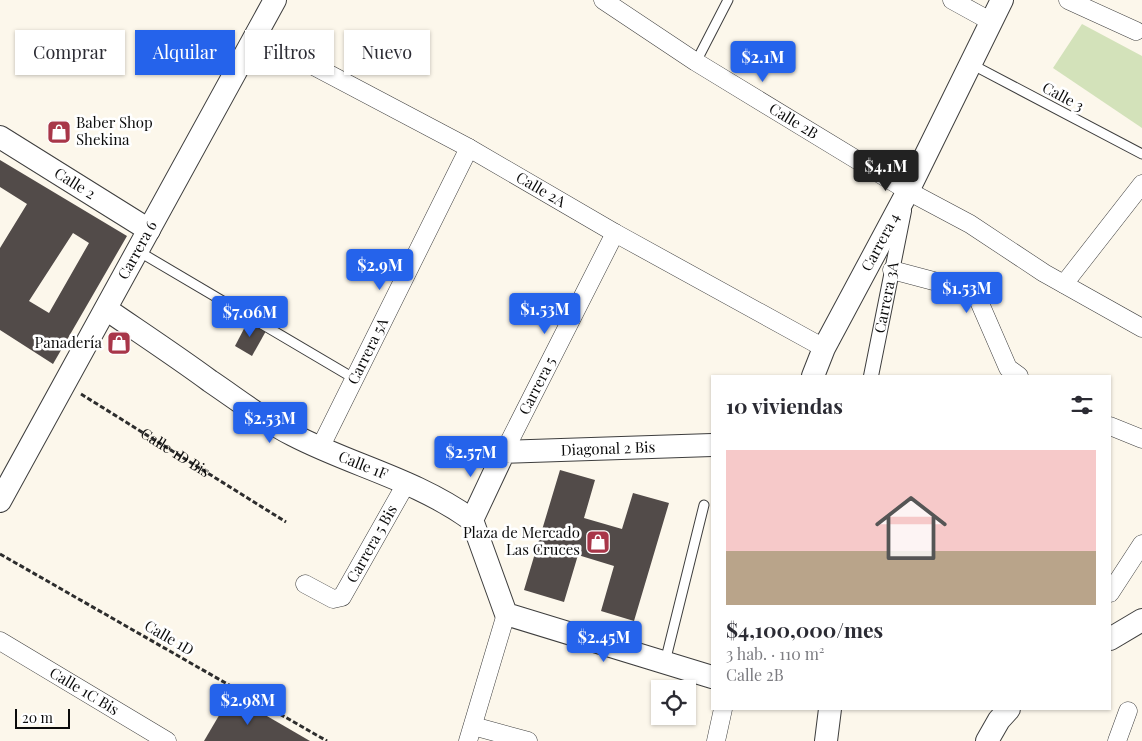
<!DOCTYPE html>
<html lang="es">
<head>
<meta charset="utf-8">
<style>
	:root { --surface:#fff; --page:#f7f7f7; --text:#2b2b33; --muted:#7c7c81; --line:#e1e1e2; --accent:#2563eb }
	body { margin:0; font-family:"Playfair Display",serif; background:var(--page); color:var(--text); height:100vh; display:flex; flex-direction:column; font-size:19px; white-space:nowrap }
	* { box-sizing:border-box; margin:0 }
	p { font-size:16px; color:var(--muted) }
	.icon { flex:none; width:28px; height:28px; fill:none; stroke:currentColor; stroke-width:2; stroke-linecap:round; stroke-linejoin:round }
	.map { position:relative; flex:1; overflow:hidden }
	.sheet { position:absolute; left:711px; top:375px; width:400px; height:335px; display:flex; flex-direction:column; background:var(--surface); border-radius:0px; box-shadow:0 1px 4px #0004 }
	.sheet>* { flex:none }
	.guide { position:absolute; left:15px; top:30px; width:475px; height:45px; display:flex; gap:10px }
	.buttons { position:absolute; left:651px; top:680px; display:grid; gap:10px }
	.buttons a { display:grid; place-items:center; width:45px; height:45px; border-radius:0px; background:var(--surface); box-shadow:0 1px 4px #0004; font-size:25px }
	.scale { position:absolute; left:15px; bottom:12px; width:55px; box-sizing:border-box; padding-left:5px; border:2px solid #0b0b0b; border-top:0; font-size:14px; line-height:18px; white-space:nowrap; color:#0b0b0b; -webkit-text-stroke:4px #fff; paint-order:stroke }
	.price { position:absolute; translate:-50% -42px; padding:0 11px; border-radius:5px; background:var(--accent); color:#fff; font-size:16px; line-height:32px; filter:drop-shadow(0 1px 2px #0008) }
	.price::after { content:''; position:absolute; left:50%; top:30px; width:15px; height:11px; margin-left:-8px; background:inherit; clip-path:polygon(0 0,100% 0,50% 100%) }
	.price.selected { background:#222; color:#fff }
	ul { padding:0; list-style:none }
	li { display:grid; align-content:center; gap:10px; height:265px; padding:0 15px }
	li+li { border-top:1px solid var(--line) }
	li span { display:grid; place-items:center; height:155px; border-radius:0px; color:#555 }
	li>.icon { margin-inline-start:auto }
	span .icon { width:90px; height:90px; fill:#fffc; stroke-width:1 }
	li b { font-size:21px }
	h2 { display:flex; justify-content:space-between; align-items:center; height:60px; padding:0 15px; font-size:21px }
	.pill { padding:0 18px; border-radius:0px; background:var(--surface); box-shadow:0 1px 4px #0004; font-size:18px; line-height:45px }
	.pill.selected { background:var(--accent); color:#fff }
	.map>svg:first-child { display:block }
	.green { fill:#d3e2ba }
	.building { fill:#524b49; fill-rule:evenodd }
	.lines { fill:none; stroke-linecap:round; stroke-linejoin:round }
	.service-casing { stroke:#3e3e3e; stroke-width:11 }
	.pedestrian-casing { stroke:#3e3e3e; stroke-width:16 }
	.minor-casing { stroke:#3e3e3e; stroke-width:19 }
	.tertiary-casing { stroke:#3e3e3e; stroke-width:24 }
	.path { stroke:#2d2d2d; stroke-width:3; stroke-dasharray:5 2.5; stroke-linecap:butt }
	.service { stroke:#fff; stroke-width:9 }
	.pedestrian { stroke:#fff; stroke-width:14 }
	.minor { stroke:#fff; stroke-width:18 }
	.tertiary { stroke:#fff; stroke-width:22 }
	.labels { text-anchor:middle; stroke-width:5; stroke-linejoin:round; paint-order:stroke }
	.street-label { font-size:15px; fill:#0b0b0b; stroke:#fff }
	.poi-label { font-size:15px; fill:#0b0b0b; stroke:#fff; text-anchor:end }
</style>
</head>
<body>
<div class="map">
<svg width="1142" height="741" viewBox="0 0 1142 741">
	<rect width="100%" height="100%" fill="#fcf7eb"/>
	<path class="green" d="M1082,24L1142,56V128L1053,68Z"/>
	<g class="building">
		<path d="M0,160L127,236L53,364L0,330V248L27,204L0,187ZM73,233L89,243L49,313L29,301Z"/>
		<path d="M248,321L266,331L252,356L235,346Z"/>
		<path d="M560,470L595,480L584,518L622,529L633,493L669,503L634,621L601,611L614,566L578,555L564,602L524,590Z"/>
		<path d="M231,695L310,741H204Z"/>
	</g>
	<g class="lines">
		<g class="service-casing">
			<g id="service">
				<path d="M696,62L728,0"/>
				<path d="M971,64L1142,154"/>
				<path d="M138,251L355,379"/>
				<path d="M665,662L704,505"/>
			</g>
		</g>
		<g class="pedestrian-casing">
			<g id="pedestrian">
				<path id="s2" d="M871,376L904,211"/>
			</g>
		</g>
		<g class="minor-casing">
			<g id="minor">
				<path id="s3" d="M603,0L696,62L908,191L970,224L1044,273L1142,328"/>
				<path d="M952,0L992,22"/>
				<path d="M1068,0L1136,31"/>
				<path id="s4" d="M255,35L469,148L615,233L824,348"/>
				<path d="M892,270L975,292L1008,368L1019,376"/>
				<path d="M1064,284L1142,184"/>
				<path d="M1110,426L1142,439"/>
				<path id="s5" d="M320,448L469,148"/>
				<path id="s6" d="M504,452L615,233"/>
				<path id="s7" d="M305,584L333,599L342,597L407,482"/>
				<path d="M1110,593L1142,544"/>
				<path id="s8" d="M0,641L167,741"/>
				<path d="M473,726L528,741"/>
				<path d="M468,741L506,614"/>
				<path d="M716,741L723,709"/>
				<path d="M1117,741L1128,711"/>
			</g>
		</g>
		<g class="tertiary-casing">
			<g id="tertiary">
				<path id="s9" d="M0,137L149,230"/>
				<path id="s10" d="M106,309C141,333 176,356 210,381C237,399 263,420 293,435C353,466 415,479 472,520"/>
				<path id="s11" d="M813,376L824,348L908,191L1002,0"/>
				<path d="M712,445L504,452L472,520L506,614L712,677"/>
				<path id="s12" d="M0,501L275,0"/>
				<path d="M1110,639L1142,620"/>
				<path d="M826,741L830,709"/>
				<path d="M987,741L999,720L1009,709"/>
			</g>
		</g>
		<g class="path">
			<path id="s1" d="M81,394L286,522"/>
			<path d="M0,554L327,741"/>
		</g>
		<use href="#service" class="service"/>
		<use href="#pedestrian" class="pedestrian"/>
		<use href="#minor" class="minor"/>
		<use href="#tertiary" class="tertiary"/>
	</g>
	<defs>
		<g id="shop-square" transform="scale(1.25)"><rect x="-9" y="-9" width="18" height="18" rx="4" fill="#a83649" stroke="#fff"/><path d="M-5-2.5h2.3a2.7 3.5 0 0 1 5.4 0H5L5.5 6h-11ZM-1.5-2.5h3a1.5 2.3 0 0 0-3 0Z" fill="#fff"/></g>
	</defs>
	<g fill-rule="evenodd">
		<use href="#shop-square" x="59" y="132"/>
		<use href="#shop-square" x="119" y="343"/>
		<use href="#shop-square" x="598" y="542"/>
	</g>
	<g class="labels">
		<g class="street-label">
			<text transform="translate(1063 97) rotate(28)" y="5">Calle 3</text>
			<text dy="5" stroke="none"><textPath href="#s3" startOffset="226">Calle 2B</textPath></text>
			<text dy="5" stroke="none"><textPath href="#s9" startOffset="88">Calle 2</textPath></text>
			<text dy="5" stroke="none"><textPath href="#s4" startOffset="325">Calle 2A</textPath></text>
			<text dy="5" stroke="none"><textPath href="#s11" startOffset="150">Carrera 4</textPath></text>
			<text dy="5" stroke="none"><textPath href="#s12" startOffset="286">Carrera 6</textPath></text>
			<text dy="5" stroke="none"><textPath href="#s2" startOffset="80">Carrera 3A</textPath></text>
			<text dy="5" stroke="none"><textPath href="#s5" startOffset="108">Carrera 5A</textPath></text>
			<text dy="5" stroke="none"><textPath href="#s6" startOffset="74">Carrera 5</textPath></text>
			<text transform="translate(608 449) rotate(-2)" y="5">Diagonal 2 Bis</text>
			<text dy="5" stroke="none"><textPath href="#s1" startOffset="111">Calle 1D Bis</textPath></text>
			<text dy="5" stroke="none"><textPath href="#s10" startOffset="302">Calle 1F</textPath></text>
			<text dy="5" stroke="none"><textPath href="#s7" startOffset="102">Carrera 5 Bis</textPath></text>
			<text transform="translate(169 638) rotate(30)" y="5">Calle 1D</text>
			<text dy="5" stroke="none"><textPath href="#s8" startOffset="98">Calle 1C Bis</textPath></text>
		</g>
		<g class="poi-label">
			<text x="76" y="128" text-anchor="start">Baber Shop<tspan x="76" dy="17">Shekina</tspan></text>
			<text x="102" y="348">Panadería</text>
			<text x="580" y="538">Plaza de Mercado<tspan x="580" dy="17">Las Cruces</tspan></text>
		</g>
	</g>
</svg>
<div class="buttons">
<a><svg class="icon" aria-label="locate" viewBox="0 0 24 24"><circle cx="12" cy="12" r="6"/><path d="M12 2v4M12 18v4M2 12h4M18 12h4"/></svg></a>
</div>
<div class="scale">20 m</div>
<b class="price" style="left:763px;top:83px">$2.1M</b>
<b class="price selected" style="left:886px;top:192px">$4.1M</b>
<b class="price" style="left:380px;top:291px">$2.9M</b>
<b class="price" style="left:967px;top:314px">$1.53M</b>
<b class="price" style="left:545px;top:335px">$1.53M</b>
<b class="price" style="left:250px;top:338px">$7.06M</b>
<b class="price" style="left:270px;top:444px">$2.53M</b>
<b class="price" style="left:471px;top:478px">$2.57M</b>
<b class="price" style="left:604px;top:663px">$2.45M</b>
<b class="price" style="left:248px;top:726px">$2.98M</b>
<div class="guide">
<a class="pill">Comprar</a>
<a class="pill selected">Alquilar</a>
<a class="pill">Filtros</a>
<a class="pill">Nuevo</a>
</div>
<section class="sheet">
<h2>10 viviendas<svg class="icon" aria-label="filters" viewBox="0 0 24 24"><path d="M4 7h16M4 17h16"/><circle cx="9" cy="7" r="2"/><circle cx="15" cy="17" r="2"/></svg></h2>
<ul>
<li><span style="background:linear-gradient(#f6c9c9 65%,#b9a48a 0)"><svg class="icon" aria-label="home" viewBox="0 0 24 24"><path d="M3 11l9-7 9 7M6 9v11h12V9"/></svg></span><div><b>$4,100,000/mes</b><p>3 hab. · 110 m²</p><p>Calle 2B</p></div></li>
</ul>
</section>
</div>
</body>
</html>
